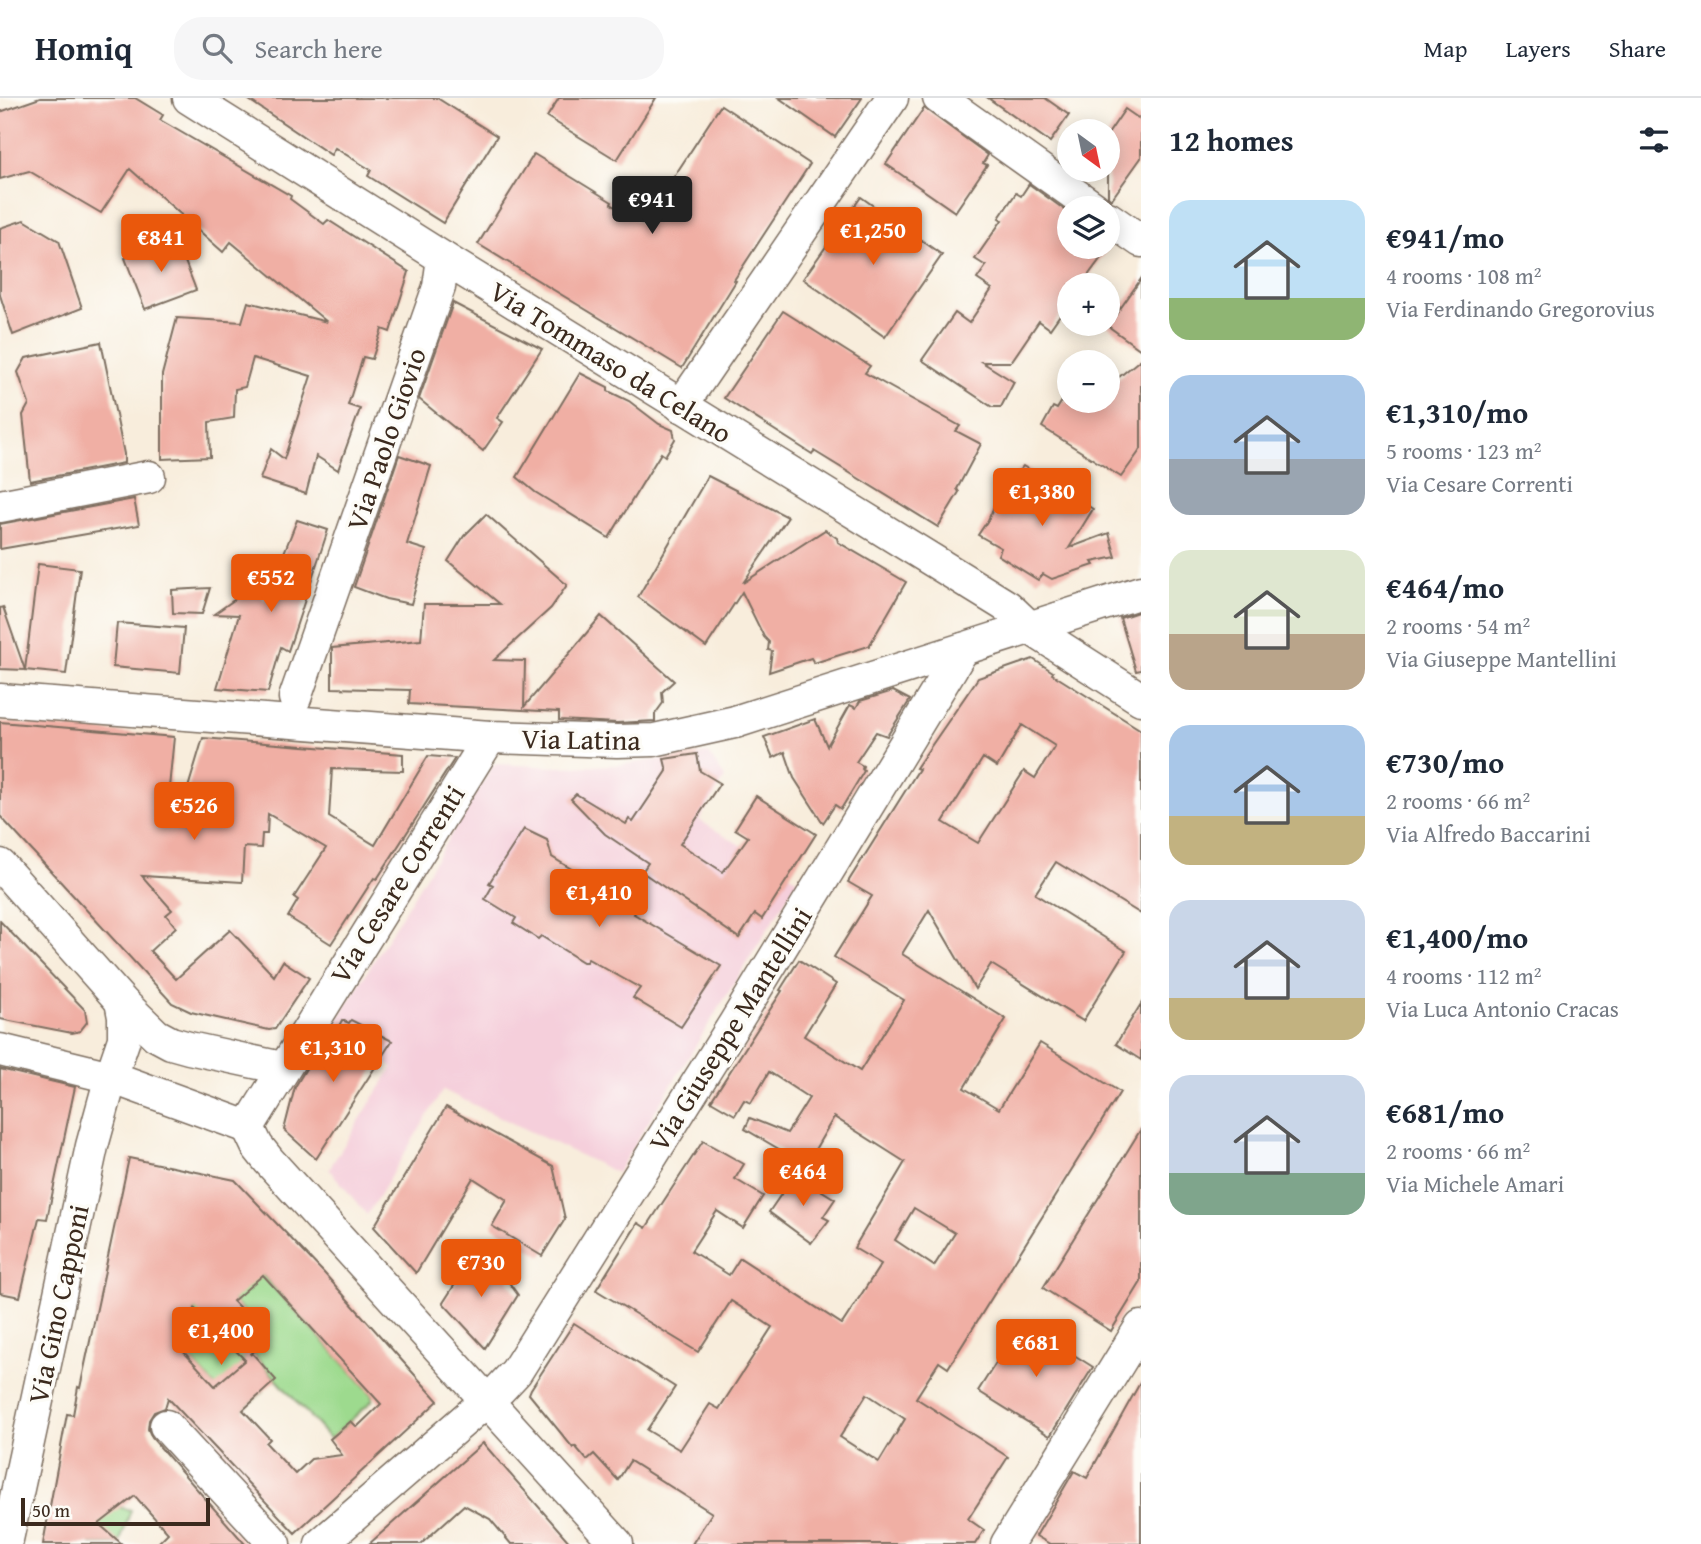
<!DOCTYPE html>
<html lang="en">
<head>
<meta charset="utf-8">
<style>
	:root { --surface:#fff; --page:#f6f6f7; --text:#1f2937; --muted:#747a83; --line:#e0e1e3; --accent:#ea580c }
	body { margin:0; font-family:"Gentium Book Plus",serif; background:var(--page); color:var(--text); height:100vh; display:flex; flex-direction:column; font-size:26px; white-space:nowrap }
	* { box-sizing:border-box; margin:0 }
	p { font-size:23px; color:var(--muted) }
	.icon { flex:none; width:38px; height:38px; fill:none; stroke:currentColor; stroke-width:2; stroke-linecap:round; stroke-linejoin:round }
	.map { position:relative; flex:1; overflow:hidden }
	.side { display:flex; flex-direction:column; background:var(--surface); width:560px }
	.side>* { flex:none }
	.needle { width:46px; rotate:147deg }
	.tools { position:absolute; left:1057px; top:21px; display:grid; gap:14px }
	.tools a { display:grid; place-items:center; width:63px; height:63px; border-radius:50%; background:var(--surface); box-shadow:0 4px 18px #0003; font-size:35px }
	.scale { position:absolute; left:21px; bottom:18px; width:189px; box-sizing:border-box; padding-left:7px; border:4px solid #3b2a1e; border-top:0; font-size:19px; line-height:24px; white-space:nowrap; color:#3b2a1e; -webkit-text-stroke:5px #fdfcf7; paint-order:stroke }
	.price { position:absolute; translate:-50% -60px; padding:0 16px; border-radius:7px; background:var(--accent); color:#fff; font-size:23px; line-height:46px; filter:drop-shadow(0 2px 4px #0008) }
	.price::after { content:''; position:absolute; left:50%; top:42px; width:21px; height:16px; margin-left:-10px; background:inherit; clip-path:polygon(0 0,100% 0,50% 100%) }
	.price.active { background:#222; color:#fff }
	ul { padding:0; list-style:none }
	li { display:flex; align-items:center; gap:21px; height:175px; padding:0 28px }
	li span { display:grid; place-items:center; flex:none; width:196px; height:140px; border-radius:21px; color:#555 }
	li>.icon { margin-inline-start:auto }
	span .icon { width:84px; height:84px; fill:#fffc; stroke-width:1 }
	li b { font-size:30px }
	h2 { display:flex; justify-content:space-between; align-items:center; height:84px; padding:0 28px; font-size:30px }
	header { display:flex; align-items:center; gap:42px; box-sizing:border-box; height:98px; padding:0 35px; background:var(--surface); border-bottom:2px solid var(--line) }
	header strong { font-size:33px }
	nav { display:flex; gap:38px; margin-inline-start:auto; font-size:24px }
	.search { width:490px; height:63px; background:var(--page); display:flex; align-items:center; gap:18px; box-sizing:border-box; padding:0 24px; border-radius:28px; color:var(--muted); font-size:26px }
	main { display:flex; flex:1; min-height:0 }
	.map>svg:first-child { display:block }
	.built { fill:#f5cfdb }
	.green { fill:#9dda8e; stroke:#6c8256; stroke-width:2 }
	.building { fill:#f0afa4; fill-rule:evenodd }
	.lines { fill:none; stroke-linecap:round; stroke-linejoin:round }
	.minor-casing { stroke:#7d6e60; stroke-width:35 }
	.minor { stroke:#fff; stroke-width:32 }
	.labels { text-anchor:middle; stroke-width:7; stroke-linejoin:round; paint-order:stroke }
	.street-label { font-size:28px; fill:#3b2a1e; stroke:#fdfcf7 }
</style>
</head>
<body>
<header>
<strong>Homiq</strong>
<div class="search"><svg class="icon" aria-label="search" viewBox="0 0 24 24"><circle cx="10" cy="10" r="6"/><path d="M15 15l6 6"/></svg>Search here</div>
<nav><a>Map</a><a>Layers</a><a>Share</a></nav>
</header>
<main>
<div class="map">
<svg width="1141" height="1446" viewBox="0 0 1141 1446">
	<rect width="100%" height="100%" fill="#fdfcf7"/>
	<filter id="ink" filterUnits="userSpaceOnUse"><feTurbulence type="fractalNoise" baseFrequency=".0143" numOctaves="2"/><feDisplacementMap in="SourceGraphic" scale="14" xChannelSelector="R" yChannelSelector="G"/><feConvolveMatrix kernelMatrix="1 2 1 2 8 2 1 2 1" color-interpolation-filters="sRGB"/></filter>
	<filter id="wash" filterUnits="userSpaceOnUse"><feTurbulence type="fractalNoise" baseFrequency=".00686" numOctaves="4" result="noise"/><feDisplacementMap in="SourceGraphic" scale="28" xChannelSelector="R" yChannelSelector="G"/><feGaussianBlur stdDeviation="1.57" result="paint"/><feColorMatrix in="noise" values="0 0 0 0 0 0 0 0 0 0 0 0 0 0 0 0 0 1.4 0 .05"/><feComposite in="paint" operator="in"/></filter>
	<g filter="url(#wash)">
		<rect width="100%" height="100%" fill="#f8eddc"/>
		<path class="built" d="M708,655L725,680L699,722L798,782L617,1075L443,992L367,1117L329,1071L393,969L329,936L494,666L559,669L617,667Z"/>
		<g class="green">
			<path d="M253,1167L373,1297L372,1303L330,1341L252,1254L268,1239L225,1194L245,1261L241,1266L264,1293L239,1315L182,1252L201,1192Z"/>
			<path d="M100,1405L131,1412L119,1446H91Z"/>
		</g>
		<g id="blocks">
			<g class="building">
				<path d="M40,0H135L163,17L160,22L291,98L290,101L324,126L328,122L409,174L390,234L382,231L372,261L363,259L348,307L360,311L338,372L316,358L306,396L260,381L271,351L284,361L311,278L253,260L245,289L235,291L234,320L209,324L210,359L162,361V277L177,220L242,224L248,204L327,224L231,144L223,154L130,71L101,115L29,73L0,81V14Z"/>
				<path d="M246,0H437L497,38L443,125L368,78L371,72L335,50L331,57Z"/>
				<path d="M559,0H656L617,62L547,19Z"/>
				<path d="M779,0H862L835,39Z"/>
				<path d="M988,0H1045L1069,17L1050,44Z"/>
				<path d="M721,7L810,66L734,182L736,183L682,270L478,146L534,56L612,104L611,106L643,126Z"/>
				<path d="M924,10L988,57L983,65L987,67L955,114L886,66Z"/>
				<path d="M1125,11L1141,22V60L1111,102L1108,99V36Z"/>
				<path d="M1029,86L1069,115V149H1109L1081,187H1069V204L1050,231L1039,223L1011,264H982L1014,284L1001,309H992L922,262L955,215L969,225L992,191L977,181L986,168L975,161L1002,122L999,120L1016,95L1021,98Z"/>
				<path d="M861,99L942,157L885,239L803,181Z"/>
				<path d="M24,122L59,143L82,210L13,237L0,197V130Z"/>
				<path d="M176,140L196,192L145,211L125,160Z"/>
				<path d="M1141,181V252L1108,228Z"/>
				<path d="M453,205L542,251L497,320L503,324L483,353L419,301Z"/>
				<path d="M783,213L870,268L865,275L960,328L956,333L981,346L957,391L959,394L938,429L814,353L812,356L724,300Z"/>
				<path d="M101,244L124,356V365L30,383L23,317L29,306L18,274L26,260Z"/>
				<path d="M1141,261V351L1121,379L1042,329L1053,309L1057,311L1062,303H1108V288Z"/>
				<path d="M580,275L608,289V293L629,303L659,326L673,332L675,341L665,358L661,355L609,440L535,394L517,379Z"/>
				<path d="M399,357L431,368L407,446L426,452L411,506L386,501L354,489Z"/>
				<path d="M1023,368L1093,411L1069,450L1109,435L1116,459L1092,464L1094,467L1052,481L1043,476L1038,482L998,457L1001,450L978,437L988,422L1008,378L1014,379Z"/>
				<path d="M708,378L788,419L743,485L825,432L837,440L838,444L906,484L869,548L814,565L811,560L769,574L772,553L768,552L769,544L764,539L742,494L706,549L638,499Z"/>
				<path d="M134,401L139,427L0,451V426Z"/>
				<path d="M486,416L567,487L551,510L494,562L525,563L524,609L601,518L674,583L662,594L663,605L655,616V623L617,625L559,622V614L409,606L410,592L332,590V550L421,542L424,506H500L448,463L464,438Z"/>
				<path d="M297,422L328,432L288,553L281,549L268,594L217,590L239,517L214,516L254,488L265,503Z"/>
				<path d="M38,466L80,471L66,576L25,572Z"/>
				<path d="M210,490L202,516L173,515L172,492Z"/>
				<path d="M3,509L25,572L0,571V510Z"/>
				<path d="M1141,513V572L1136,573L1120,520Z"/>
				<path d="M117,525L184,530L180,575L113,569Z"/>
				<path d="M1033,561L1053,574L1052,576L1141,632V816L1056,764L1035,796L1126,853L1083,923L991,866L975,891L929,812L902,856L1006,921L964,990L999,1011L1040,945L1120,994L948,1270L939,1264L916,1300L1008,1359L968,1421L984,1432L975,1446H692L712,1415L630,1363L618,1382L594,1356L587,1362L575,1348L573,1350L529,1296L531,1291L574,1225L675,1289L647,1332L680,1352L710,1306L719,1311L772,1229L731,1203L698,1254L596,1192L638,1125L646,1130L703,1043L744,1066L735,1081L763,1098L743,1130L717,1113L691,1153L729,1177L740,1160L842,1226L881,1166L854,1150L905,1064L834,1019L806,1067L745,1031L750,1020L787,1035L809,1000L769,974L751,1005L744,1002L735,1017L711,1003L782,893L780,892L799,862L836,886L804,938L860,973L904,902L834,859L872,798L848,784L919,671L916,670L978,580ZM1022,627L1055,648L1035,680L1024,673L978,745L943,724L983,660L997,669ZM914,1110L955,1135L934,1168L895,1142ZM867,1296L905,1321L879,1364L840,1339Z"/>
				<path d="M893,593L910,602L887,638L876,634L856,664L863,668L862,671L864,673L841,711L835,707L823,725L794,680L785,654L773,660L764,639L815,621L827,648L850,607L856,610L860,603Z"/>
				<path d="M0,624L174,639L166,720L178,723L203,640L403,656V673L332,671L329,719L375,747L428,658L455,660L377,781L374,780L331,846L288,819L298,802L294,799L326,750L268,716L267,736H262L261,750L244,749L242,784L142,778L172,812L166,817L176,829L150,853L176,881L230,832L274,878L283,863L309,880L275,931L269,932L191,914L172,905L0,718Z"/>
				<path d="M697,656L700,673L720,685L680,746L723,774L748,739L735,731L756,698L816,736L762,821L755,816L739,840L642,774L648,765L605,736L571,701L576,696L626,726L629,721L633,724L667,673L664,661Z"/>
				<path d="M524,731L547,742L552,759L637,811L634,816L721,868L681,929L633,900L640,890L588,861L586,864H583L541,838L538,841L513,825L516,820L485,801L493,787L489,785Z"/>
				<path d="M0,823L85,912L87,924L80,933L72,935L0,921Z"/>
				<path d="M1141,906V962L1116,946Z"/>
				<path d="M342,922L349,925L351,922L392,943L316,1061L284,1032L295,989L322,944L329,947Z"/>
				<path d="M0,971L75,989L47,1121L39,1120L20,1199L0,1195Z"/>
				<path d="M446,1009L553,1068L565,1121L542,1158L492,1128L507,1102L473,1080L416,1175L374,1129Z"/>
				<path d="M1141,1031V1184L1111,1233L1043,1190Z"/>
				<path d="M129,1060L235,1082L324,1175L438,1303L295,1435L168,1300L165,1310L154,1314L149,1322L148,1331L152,1340L245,1446H157L168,1435L135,1398L99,1426L122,1446H43L67,1316L73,1317L78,1289L80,1290ZM263,1177L381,1306L357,1329L351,1323L330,1341L342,1357L311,1361L295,1376L266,1345L270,1341L243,1312L276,1282L252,1255L250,1257L269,1239L233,1203ZM195,1211L245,1262L215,1288L182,1252Z"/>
				<path d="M795,1076L835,1101L823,1119L829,1122L811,1145L769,1114Z"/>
				<path d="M475,1155L511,1179L508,1183L518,1197L485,1250L443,1205Z"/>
				<path d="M1022,1224L1093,1269L1050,1338L978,1293Z"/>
				<path d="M1141,1283V1446H1050L1036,1438L1074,1373L1087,1380Z"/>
				<path d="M483,1345L571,1446H511L490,1421L464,1407L421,1446H369Z"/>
			</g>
		</g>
	</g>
	<g filter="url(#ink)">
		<use href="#blocks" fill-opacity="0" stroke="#7d6e60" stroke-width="2"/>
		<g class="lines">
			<g class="minor-casing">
				<g id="minor">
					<path d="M189,0L443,160L1008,509L1030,530L1141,601"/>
					<path d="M939,0L1094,110"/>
					<path d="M1108,120L1141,143"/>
					<path d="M681,308L892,0"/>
					<path d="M0,408L149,379"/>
					<path d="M295,600L439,189L443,160"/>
					<path d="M0,602L490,639L617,643L654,642L735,624L1141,494"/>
					<path d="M0,767L121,903L156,937L171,945L189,950L282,970"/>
					<path d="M0,952L111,979L248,1029"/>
					<path d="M248,1029L257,1048L269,1063L617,1446"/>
					<path d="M248,1029L490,639"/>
					<path d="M166,1328L275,1446"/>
					<path d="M6,1446L92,1048L111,979L124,941V919L121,903"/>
					<path d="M321,1446L500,1291L516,1274L735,925L963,551"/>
					<path d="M1007,1446L1141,1229"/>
				</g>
			</g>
			<use href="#minor" class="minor"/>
		</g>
	</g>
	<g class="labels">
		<g class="street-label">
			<text transform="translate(611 264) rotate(32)" y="10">Via Tommaso da Celano</text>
			<text transform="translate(386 341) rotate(-71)" y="10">Via Paolo Giovio</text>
			<text transform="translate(581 641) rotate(1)" y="10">Via Latina</text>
			<text transform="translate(397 786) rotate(-58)" y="10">Via Cesare Correnti</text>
			<text transform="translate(730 931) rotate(-58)" y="10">Via Giuseppe Mantellini</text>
			<text transform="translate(58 1206) rotate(-78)" y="10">Via Gino Capponi</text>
		</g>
	</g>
</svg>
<div class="tools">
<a><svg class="needle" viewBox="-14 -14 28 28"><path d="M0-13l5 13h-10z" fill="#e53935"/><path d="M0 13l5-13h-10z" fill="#747a83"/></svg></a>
<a><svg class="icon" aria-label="layers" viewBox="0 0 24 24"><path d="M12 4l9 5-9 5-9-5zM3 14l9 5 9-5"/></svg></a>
<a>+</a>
<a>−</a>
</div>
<div class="scale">50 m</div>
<b class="price active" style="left:652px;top:138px">€941</b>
<b class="price" style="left:873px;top:169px">€1,250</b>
<b class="price" style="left:161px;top:176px">€841</b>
<b class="price" style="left:1042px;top:430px">€1,380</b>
<b class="price" style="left:271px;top:516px">€552</b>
<b class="price" style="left:194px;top:744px">€526</b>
<b class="price" style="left:599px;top:831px">€1,410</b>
<b class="price" style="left:333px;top:986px">€1,310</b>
<b class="price" style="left:803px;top:1110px">€464</b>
<b class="price" style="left:481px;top:1201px">€730</b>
<b class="price" style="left:221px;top:1269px">€1,400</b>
<b class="price" style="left:1036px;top:1281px">€681</b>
</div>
<section class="side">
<h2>12 homes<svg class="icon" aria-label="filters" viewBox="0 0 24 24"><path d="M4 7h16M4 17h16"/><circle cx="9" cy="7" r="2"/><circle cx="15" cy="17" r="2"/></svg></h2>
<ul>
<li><span style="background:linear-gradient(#bfe0f5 70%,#8fb573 0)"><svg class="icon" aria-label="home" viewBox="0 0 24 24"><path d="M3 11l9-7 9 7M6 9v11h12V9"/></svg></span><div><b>€941/mo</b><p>4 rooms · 108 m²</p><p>Via Ferdinando Gregorovius</p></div></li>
<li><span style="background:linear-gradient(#a9c7e8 60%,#9aa5b1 0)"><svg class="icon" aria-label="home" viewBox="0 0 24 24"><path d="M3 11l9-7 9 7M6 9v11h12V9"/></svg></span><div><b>€1,310/mo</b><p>5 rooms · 123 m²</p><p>Via Cesare Correnti</p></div></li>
<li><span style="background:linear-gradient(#dfe7d0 60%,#b9a48a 0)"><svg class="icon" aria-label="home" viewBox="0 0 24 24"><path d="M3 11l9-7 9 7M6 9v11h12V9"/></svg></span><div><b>€464/mo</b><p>2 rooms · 54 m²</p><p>Via Giuseppe Mantellini</p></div></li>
<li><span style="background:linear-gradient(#a9c7e8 65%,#c2b280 0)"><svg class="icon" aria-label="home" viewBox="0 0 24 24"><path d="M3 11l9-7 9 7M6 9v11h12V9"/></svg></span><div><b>€730/mo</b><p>2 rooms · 66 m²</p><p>Via Alfredo Baccarini</p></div></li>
<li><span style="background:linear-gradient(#c9d6e8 70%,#c2b280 0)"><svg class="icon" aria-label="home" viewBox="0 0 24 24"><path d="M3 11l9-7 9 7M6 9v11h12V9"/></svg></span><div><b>€1,400/mo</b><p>4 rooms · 112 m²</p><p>Via Luca Antonio Cracas</p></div></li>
<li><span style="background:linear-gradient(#c9d6e8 70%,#7fa58c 0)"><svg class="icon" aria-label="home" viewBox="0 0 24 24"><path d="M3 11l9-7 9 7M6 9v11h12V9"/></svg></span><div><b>€681/mo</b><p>2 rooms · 66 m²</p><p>Via Michele Amari</p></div></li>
</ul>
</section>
</main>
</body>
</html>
